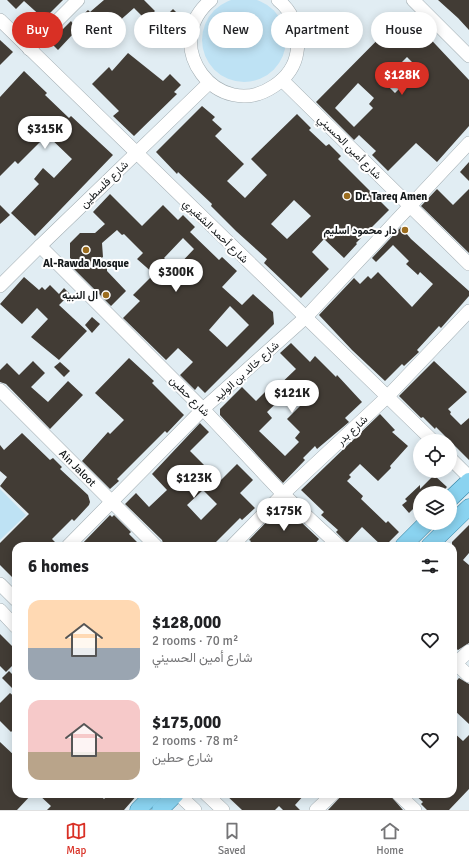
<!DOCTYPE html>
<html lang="en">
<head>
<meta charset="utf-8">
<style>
	:root { --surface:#fff; --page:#f2f2f2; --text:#202124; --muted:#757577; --line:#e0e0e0; --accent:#d93025 }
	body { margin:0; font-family:Signika,Vazirmatn,sans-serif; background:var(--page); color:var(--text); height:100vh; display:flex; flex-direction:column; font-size:15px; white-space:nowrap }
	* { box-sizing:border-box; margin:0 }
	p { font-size:13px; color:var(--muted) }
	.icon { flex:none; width:22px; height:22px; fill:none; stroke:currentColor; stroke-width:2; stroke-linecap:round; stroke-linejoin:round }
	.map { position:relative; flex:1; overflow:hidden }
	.details { position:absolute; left:12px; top:542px; width:445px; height:256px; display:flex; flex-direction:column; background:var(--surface); border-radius:12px; box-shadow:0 2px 10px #0003 }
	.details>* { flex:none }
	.guide { position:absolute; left:12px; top:12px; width:445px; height:36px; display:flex; gap:8px }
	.tools { position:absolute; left:413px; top:434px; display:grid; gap:8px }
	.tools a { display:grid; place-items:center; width:44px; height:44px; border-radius:50%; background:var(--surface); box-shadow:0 2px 10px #0003; font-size:20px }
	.price { position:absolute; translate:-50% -34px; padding:0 9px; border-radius:14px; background:#fff; color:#222; font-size:13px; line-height:26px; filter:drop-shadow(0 1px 2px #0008) }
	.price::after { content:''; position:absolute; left:50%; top:24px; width:12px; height:9px; margin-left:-6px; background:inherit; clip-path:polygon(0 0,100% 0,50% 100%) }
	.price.on { background:var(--accent); color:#fff }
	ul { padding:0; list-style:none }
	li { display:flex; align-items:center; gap:12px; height:100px; padding:0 16px }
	li span { display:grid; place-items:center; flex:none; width:112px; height:80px; border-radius:12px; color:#555 }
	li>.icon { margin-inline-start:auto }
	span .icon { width:48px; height:48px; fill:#fffc; stroke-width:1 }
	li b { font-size:17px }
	h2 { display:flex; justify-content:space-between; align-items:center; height:48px; padding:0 16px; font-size:17px }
	.tag { padding:0 14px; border-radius:18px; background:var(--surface); box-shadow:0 2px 10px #0003; font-size:14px; line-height:36px }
	.tag.on { background:var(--accent); color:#fff }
	.menu { display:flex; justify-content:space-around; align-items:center; height:56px; border-top:1px solid var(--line); background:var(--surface); font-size:11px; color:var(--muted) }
	.menu a { display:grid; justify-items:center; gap:2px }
	.menu .on { color:var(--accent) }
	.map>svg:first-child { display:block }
	.green { fill:#bee2f4 }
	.building { fill:#423c35; fill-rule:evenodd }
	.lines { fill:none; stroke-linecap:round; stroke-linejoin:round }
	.minor-casing { stroke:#a2adb2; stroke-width:14 }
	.major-casing { stroke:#2e7e9f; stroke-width:17 }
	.minor { stroke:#fff; stroke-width:13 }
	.major { stroke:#8ad3f0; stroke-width:16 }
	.poi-dot { fill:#9c6d1f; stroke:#fff; stroke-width:1.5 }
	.labels { text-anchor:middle; stroke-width:4; stroke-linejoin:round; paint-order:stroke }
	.street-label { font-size:11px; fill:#14181a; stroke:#fff }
	.poi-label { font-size:11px; font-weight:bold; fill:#14181a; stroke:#fff; text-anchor:end }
</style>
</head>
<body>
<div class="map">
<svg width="469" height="810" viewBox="0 0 469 810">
	<rect width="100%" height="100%" fill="#e1edf3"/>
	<g class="green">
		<circle cx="244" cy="40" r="42"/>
		<path d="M0,489L26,515L0,540Z"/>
	</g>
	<g class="building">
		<path d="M7,0H63L44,19L24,1L16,9Z"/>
		<path d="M104,0H144L155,11L146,20L134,8L99,39L86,25L75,36L73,34L58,50L50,42L71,21L73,24L88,10L90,12Z"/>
		<path d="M438,0H469V30L458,18Z"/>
		<path d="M173,9L179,15L173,22L166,16Z"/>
		<path d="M405,12L469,80V126L437,162L416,143L388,171L372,155L376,151L359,135L354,140L316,102ZM407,57L419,69L395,93L383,81ZM358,83L374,98L369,104L373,108L354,127L335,108Z"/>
		<path d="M348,14L361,27L358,30L361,34L355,41L344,34L346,32L338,25Z"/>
		<path d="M0,40L13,52L0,65Z"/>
		<path d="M128,53L163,81L170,74L181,85L174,92L177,94L134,136L113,116L119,111L92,84L109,67L112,71Z"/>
		<path d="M24,71L47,93L45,95L69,118L71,116L113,155L35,236L11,213L39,184L34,179L43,168L54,178L72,159L47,135L18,164L15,161L0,176V97Z"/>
		<path d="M202,106L215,117L212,120L222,129L215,136L244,164L227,181L245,198L267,175L251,159L297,114L311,128L309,130L326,146L329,144L341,156L338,159L389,210L356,243L357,244L344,258L324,239L312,252L329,269L301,298L264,263L267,259L236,231L211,206L212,204L178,172L177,174L156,152ZM294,200L311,216L287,239L271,224Z"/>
		<path d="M469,162V181L460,172Z"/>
		<path d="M437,189L453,205L469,189V253L421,206Z"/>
		<path d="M110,194L142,226L163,205L178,220L183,215L195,227L190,232L219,260L222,257L237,271L222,287L242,305L253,294L273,312L274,324L205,393L198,386L195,390L180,375L193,362L178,348L166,360L123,318L140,301L133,295L154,274L137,259L143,253L124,234L122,235L117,230L102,243L103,257L100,259L107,268V271L126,291L111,306L73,268L78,264L70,258V243L80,233H95L105,224L93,212ZM183,238L194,249L175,269L164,258ZM230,306L249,325L227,347L209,330Z"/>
		<path d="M0,205L10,215L0,224Z"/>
		<path d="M401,227L411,239L469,291V296L441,328L439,326L417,350L419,352L404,366L402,364L385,381L352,350L319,315L354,278L360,284L368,276L371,279L378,272L412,307L433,284L420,272L418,275L406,264L409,261L393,245L376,262L372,258Z"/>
		<path d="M24,277L39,290L42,287L45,290L50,285L59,294L64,288L70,294L59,305L87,331L59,360L31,337L48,319L37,308L22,324L0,304Z"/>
		<path d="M92,317L100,324L92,333L85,325Z"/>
		<path d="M291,343L310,362L315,356L336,377L337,375L362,402L345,418L349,422L317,449L315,446L303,458L305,460L283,483L220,415V409L242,387L256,401L271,386L274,390L296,369L280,353ZM290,390L303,403L287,419L300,432L295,438L299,442L285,456L259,431L272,418L267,412Z"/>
		<path d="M129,358L154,381L152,383L184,415L167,433L165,431L117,479L119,481L110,489L82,461L108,432L110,434L124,420L95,393Z"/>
		<path d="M33,361L45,373L31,387L48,402L68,381L83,395L50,429L6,384L0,382V370L7,363L19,375Z"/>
		<path d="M434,361L467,392L448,409L451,412L450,414L461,425L469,418V460L436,427L435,429L423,417L421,418L399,396Z"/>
		<path d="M60,362L70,371L64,377L54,367Z"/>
		<path d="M380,414L395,430L392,432L408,446L390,466L391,468L378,481L360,464L349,475L351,477L347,481L363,496L361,499L386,523L388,521L399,532L385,546H382L362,527L347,543L336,532L338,530L321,515L324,512L301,490Z"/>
		<path d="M200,423L209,432L190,451L220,481L237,464L253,480L240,493L255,508L242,520L240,518L212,546H195L192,543L188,546H164L162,540L125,504L136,493L149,507L167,490L152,474ZM203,490L217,504L201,520L187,505Z"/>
		<path d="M22,433L50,460L53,458L62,467L60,469L88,495L90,502L89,505L77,518L74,521L72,519L52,539L55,542L50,546H16V581L0,565V543L29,514L0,486L7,477L0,471V445L4,450Z"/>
		<path d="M434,475L447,487L441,493H420V514L414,508L409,513L402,505L407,501L405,499L420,485V489Z"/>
		<path d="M283,505L319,539L313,546H247L251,541L249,540Z"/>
		<path d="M110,515L112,517L114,515L131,532L129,534L141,546H80Z"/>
		<path d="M469,525V553L463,560L469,565V643L458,650L453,646L452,542Z"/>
		<path d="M0,634L16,650V662L6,672L0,666Z"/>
		<path d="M9,671L16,678V684L12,688L2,678Z"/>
		<path d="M459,678L469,684V724L453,709V685Z"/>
		<path d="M10,693L16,698V727L11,732L0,721V703Z"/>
		<path d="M453,732L463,741L469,735V789L449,810H427L421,804L423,802L414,794H453Z"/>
		<path d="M0,742L16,757V794H32L17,810H0Z"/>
		<path d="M38,794H99L104,799L109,794H138L124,810H47L51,806Z"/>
		<path d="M225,794H305L295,805L300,810H283L279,806L275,810H242Z"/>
		<path d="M343,794H389L403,810H328Z"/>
	</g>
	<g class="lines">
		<g class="minor-casing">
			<g id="minor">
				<path d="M211,0C158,44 218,124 274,86C286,78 295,66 297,52C301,32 293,12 278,0"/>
				<path d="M413,0L469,56"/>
				<path d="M0,20L433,441"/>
				<path d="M29,49L78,0"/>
				<path d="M282,80L469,264"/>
				<path d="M40,246L203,409L283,494L339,546"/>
				<path d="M0,286L40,246L209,83"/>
				<path id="s1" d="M0,390L156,546"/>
				<path d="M450,458L469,477"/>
				<path d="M68,546L203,409L306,317L469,143"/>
				<path d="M232,546L283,494L388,396L469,311"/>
				<path d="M0,584L16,600"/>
				<path d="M0,610L16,627"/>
				<path d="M453,661L469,676"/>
				<path d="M453,666L469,651"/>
				<path d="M178,794L195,810"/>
				<path d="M206,794L223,810"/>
				<path d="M398,794L415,810"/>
				<path d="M316,810L333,794"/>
			</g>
		</g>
		<g class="major-casing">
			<g id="major">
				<path d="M450,499L469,481"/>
				<path d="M403,546L426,523"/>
				<path d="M429,546L469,507"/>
				<path d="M138,810L154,794"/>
				<path d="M160,810L176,794"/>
			</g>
		</g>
		<use href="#minor" class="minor"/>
		<use href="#major" class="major"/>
	</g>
	<g class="poi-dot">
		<circle cx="347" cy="196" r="4"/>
		<circle cx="405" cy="230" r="4"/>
		<circle cx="86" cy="250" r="4"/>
		<circle cx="106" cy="295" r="4"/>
	</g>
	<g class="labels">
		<g class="street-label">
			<text transform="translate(350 147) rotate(45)" y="4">شارع أمين الحسيني</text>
			<text transform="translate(104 184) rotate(-44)" y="4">شارع فلسطين</text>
			<text transform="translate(216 231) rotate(44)" y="4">شارع أحمد الشقيري</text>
			<text transform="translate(246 371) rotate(-42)" y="4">شارع خالد بن الوليد</text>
			<text transform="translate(190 396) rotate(45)" y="4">شارع حطين</text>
			<text transform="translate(352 430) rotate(-43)" y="4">شارع بدر</text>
			<text dy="4" stroke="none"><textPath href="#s1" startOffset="110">Ain Jaloot</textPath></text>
		</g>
		<g class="poi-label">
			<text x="355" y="200" text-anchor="start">Dr. Tareq Amen</text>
			<text x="397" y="234">دار محمود اسليم</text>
			<text x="86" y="267" text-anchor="middle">Al-Rawda Mosque</text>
			<text x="98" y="299">ال النبيه</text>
		</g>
	</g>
</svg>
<div class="tools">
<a><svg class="icon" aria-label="locate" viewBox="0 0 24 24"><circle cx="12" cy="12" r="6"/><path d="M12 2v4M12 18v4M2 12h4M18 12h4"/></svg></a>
<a><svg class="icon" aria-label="layers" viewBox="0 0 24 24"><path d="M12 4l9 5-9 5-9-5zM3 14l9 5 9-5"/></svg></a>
</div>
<b class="price on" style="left:402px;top:96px">$128K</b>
<b class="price" style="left:45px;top:150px">$315K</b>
<b class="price" style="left:176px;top:293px">$300K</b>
<b class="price" style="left:292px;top:414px">$121K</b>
<b class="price" style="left:194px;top:499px">$123K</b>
<b class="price" style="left:284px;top:532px">$175K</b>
<div class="guide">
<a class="tag on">Buy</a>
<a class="tag">Rent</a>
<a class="tag">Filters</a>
<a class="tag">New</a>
<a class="tag">Apartment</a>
<a class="tag">House</a>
</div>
<section class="details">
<h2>6 homes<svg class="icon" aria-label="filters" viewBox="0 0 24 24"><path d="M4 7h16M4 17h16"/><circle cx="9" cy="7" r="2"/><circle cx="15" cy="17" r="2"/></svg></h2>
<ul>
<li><span style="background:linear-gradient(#ffd9b3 60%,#9aa5b1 0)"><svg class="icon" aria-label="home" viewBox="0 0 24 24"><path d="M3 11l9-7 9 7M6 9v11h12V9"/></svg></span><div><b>$128,000</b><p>2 rooms · 70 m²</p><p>شارع أمين الحسيني</p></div><svg class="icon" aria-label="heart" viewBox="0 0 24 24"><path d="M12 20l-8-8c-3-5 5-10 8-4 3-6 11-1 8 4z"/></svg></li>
<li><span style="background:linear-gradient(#f6c9c9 65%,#b9a48a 0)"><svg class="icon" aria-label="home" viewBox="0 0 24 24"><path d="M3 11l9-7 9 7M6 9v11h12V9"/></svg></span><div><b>$175,000</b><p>2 rooms · 78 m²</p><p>شارع حطين</p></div><svg class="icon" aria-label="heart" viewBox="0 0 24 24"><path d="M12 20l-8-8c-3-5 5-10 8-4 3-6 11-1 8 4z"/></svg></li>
</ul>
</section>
</div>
<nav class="menu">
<a class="on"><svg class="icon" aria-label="map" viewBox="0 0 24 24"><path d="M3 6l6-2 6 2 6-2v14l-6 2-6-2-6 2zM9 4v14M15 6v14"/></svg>Map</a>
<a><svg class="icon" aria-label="saved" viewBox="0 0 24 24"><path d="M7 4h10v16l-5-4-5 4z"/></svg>Saved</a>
<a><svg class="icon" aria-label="home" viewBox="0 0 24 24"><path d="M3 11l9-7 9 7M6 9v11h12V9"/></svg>Home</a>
</nav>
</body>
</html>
